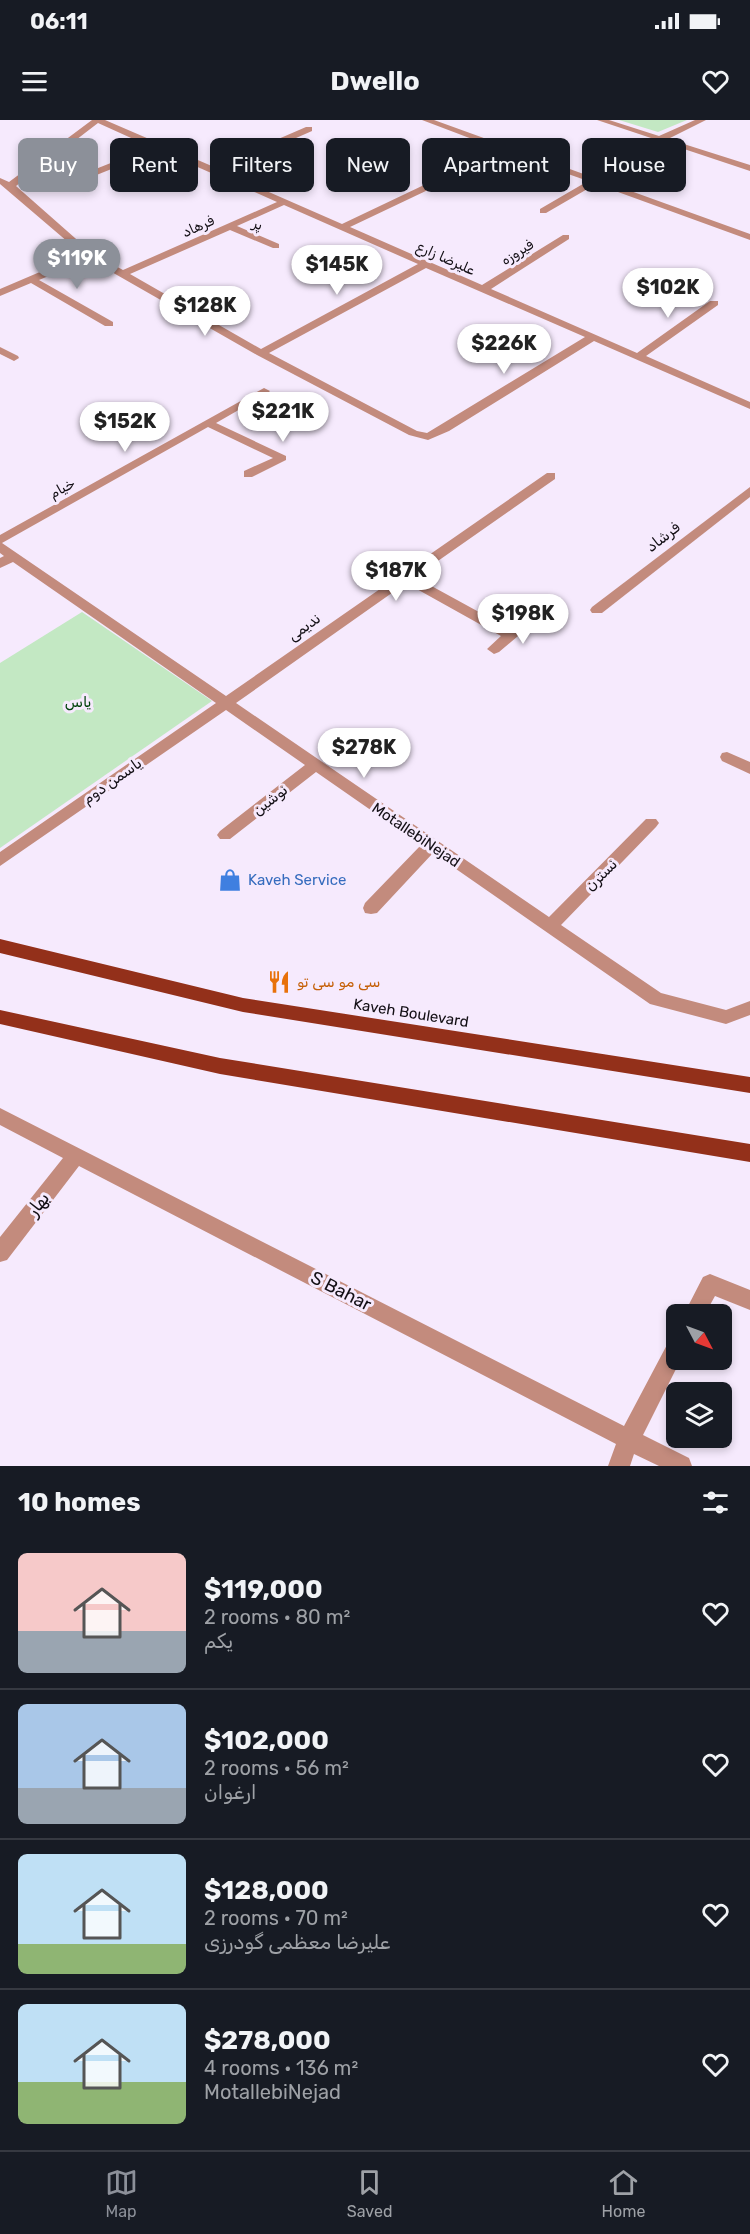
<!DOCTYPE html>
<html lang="en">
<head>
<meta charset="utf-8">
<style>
	:root { --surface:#171b24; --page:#242831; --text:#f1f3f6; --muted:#9ea1a6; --line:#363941; --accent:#8c9099 }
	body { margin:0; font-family:Rubik,"Noto Naskh Arabic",sans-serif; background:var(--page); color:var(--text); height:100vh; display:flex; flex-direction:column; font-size:22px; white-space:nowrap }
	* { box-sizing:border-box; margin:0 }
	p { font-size:20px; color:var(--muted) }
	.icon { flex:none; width:33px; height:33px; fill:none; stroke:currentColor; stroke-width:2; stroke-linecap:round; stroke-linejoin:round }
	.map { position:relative; height:1346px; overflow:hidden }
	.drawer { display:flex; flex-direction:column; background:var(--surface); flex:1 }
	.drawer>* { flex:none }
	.guide { position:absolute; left:18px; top:18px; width:714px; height:54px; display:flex; gap:12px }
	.needle { width:39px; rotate:131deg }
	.buttons { position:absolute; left:666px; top:1184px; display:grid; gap:12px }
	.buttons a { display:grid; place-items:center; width:66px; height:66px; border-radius:9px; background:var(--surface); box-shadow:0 3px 9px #0003; font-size:30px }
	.price { position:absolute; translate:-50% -51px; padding:0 14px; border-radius:21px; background:#fff; color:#222; font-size:20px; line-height:39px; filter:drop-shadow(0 2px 3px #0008) }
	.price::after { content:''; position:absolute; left:50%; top:36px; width:18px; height:14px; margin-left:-9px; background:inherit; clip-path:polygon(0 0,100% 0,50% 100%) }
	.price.current { background:var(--accent); color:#fff }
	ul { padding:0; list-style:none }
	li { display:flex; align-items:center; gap:18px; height:150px; padding:0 18px }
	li+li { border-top:2px solid var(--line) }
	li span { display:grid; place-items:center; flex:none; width:168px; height:120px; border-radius:9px; color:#555 }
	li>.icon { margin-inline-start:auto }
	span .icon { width:72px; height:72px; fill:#fffc; stroke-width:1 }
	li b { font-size:26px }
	h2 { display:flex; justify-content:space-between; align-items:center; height:72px; padding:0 18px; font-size:26px }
	.pill { padding:0 21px; border-radius:9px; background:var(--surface); box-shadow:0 3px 9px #0003; font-size:21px; line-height:54px }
	.pill.current { background:var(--accent); color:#fff }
	.status { display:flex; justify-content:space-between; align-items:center; height:42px; padding:0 30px; background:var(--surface); direction:ltr }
	.status svg { height:16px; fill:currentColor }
	header { display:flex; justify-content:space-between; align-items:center; height:78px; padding:0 18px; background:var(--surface); font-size:27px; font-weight:700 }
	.menu { display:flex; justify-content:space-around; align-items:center; height:84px; border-top:2px solid var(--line); background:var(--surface); font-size:16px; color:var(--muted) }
	.menu a { display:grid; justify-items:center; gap:3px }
	.menu .current { color:var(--accent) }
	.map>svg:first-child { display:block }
	.green { fill:#c3e8c3 }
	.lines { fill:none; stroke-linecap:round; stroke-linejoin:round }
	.minor { fill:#c38b7d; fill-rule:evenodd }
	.major { fill:#93301a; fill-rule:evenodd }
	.labels { text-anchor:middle; stroke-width:6; stroke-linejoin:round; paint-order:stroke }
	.far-street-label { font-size:14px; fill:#130f15; stroke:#f6eafd }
	.street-label { font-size:15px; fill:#130f15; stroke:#f6eafd }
	.park-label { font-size:15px; fill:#00420a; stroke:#f6eafd }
	.shop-label { font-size:15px; fill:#366cbe; stroke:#f6eafd; text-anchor:start }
	.food-label { font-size:15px; fill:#c56008; stroke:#f6eafd; text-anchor:start }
	.near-street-label { font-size:18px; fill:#130f15; stroke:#f6eafd }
</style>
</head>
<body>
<div class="status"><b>06:11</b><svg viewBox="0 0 49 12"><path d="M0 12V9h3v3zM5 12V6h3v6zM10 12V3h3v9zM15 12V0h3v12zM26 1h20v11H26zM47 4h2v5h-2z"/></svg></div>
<header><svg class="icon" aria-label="menu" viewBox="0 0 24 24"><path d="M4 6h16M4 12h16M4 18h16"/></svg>Dwello<svg class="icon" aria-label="heart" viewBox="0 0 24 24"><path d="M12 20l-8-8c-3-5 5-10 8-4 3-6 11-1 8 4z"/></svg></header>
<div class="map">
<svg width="750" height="1346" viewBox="0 0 750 1346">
	<rect width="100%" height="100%" fill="#f6eafd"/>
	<g class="green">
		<path d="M619,0H687L658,12Z"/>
		<path d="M82,492L212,581L0,728V543Z"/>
	</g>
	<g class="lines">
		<g class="minor">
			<path d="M92,0H105L214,47L306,7H312V11L221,51L342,104L424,65H430V69L350,107L482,165L563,115H569V119L491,169L637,233L710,181H718V185L646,236L750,282V289L594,221L449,311L428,320L409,315L257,235L89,139L39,160L113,202V206H105L31,163L0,176V169L82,134L0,64V58L9,62ZM98,3L151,27L73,58V62H79L159,30L277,82L123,150L92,133L16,66ZM284,85L418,144L261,229L130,154L230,110L273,128H279V124L237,106ZM426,148L585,217L427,313L417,311L269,233Z"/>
			<path d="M422,0H434L750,114V120L596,64L546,93H540V89L588,61L517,36L472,57H466V53L509,33Z"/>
			<path d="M597,0H609L659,16L695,0H706L668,19L750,45V51Z"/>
			<path d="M0,227L18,236L19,238L14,241L0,234Z"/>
			<path d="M264,268L270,271L268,273L216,303L286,336V340L252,357H244V351L273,338L208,307L2,423L226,576L547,353H555V359L415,457L510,509L528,493H538L540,496L538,499L499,532L494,534L487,529L501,516L406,463L236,583L549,797L646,699H656L659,703L656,707L561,805L661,873L726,890L750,881V895L726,904L650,884L433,733L377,793L371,794L365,793L363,788L365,783L421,725L316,652L230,719H220L217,715L220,711L305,645L226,590L0,746V732L216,583L13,442L0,448V438L4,436L0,433V415Z"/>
			<path d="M750,367V377L602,493H592L590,490L592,487Z"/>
			<path d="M727,632L750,642V654L722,641L720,637L722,633Z"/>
			<path d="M0,988L624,1306L669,1221L676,1218V1239H681L643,1315L689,1338L692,1346H659L634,1334L630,1346H608L616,1324L79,1046L7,1140L0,1142V1117L63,1038L0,1005Z"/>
			<path d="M710,1154L750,1170V1190L715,1176L705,1194H684L703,1157Z"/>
		</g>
		<g class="major">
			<path d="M0,819L243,878L750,957V973L243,892L0,833Z"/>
			<path d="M0,890L220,938L750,1024V1042L220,954L0,904Z"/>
		</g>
	</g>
	<defs>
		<g id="shop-bare" transform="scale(1.8)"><path d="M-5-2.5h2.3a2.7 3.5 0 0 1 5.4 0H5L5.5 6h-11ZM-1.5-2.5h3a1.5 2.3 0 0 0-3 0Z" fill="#3f7fe0" stroke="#f6eafd" stroke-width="2.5" paint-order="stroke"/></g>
		<g id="restaurant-bare" transform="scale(1.8)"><path d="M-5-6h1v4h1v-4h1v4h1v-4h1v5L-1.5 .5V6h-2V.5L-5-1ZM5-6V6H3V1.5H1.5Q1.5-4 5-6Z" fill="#e8710a" stroke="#f6eafd" stroke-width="2.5" paint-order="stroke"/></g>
	</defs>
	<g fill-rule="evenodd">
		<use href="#shop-bare" x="230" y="760"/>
		<use href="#restaurant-bare" x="279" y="862"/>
	</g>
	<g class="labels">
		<g class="far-street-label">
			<text transform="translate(258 104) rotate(23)" y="5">پر</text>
			<text transform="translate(198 106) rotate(-24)" y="5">فرهاد</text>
			<text transform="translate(517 132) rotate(-32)" y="5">فیروزه</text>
			<text transform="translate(446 138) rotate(24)" y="5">علیرضا زارع</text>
			<text transform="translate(62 368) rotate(-29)" y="5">خیام</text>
		</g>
		<g class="street-label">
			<text transform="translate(663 417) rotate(-38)" y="5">فرشاد</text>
			<text transform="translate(304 507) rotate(-35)" y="5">ندیمی</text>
			<text transform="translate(112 661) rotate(-35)" y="5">یاسمن دوم</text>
			<text transform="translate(270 680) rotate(-38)" y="5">نوشین</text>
			<text transform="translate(416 715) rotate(34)" y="5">MotallebiNejad</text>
			<text transform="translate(601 755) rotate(-45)" y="5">نسترن</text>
			<text transform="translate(411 893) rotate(9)" y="5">Kaveh Boulevard</text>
		</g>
		<g class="park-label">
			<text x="78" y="587">یاس</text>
		</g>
		<g class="shop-label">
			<text x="248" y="765">Kaveh Service</text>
		</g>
		<g class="food-label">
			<text x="297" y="867">سی مو سی تو</text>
		</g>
		<g class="near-street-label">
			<text transform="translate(38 1084) rotate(-52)" y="6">بهار</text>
			<text transform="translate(341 1171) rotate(27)" y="6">S Bahar</text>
		</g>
	</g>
</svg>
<div class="buttons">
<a><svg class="needle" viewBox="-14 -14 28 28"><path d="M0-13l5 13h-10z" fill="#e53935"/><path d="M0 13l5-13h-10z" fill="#9ea1a6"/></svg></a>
<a><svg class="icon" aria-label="layers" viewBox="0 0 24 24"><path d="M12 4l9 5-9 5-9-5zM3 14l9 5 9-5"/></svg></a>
</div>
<b class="price current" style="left:77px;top:170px">$119K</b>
<b class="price" style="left:337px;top:176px">$145K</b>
<b class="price" style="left:668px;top:199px">$102K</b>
<b class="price" style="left:205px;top:217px">$128K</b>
<b class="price" style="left:504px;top:255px">$226K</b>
<b class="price" style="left:283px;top:323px">$221K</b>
<b class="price" style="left:125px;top:333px">$152K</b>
<b class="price" style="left:396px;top:482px">$187K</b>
<b class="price" style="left:523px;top:525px">$198K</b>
<b class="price" style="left:364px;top:659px">$278K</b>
<div class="guide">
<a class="pill current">Buy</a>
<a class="pill">Rent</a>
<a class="pill">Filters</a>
<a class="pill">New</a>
<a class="pill">Apartment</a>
<a class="pill">House</a>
</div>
</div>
<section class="drawer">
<h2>10 homes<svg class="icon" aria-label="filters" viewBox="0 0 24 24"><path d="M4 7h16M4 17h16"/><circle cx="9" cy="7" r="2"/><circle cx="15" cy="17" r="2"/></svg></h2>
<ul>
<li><span style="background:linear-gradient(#f6c9c9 65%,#9aa5b1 0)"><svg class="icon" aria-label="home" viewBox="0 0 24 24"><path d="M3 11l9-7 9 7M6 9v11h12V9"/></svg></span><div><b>$119,000</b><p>2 rooms · 80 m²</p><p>یکم</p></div><svg class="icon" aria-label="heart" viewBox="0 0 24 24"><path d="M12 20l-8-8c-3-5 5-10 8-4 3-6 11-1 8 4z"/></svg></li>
<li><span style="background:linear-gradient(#a9c7e8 70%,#9aa5b1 0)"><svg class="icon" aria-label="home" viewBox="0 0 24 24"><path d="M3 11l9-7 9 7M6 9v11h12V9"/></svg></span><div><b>$102,000</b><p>2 rooms · 56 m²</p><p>ارغوان</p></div><svg class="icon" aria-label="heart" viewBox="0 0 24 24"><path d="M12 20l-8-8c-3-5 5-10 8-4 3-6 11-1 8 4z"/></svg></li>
<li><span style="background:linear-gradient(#bfe0f5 75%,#8fb573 0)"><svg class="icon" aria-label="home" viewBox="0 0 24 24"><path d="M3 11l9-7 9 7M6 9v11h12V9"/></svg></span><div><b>$128,000</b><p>2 rooms · 70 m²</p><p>علیرضا معظمی گودرزی</p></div><svg class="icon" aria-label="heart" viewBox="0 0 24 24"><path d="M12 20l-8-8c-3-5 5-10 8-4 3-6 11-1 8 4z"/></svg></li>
<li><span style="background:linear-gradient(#bfe0f5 65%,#8fb573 0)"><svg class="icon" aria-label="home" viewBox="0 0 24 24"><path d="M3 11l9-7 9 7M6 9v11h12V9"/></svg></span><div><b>$278,000</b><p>4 rooms · 136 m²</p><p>MotallebiNejad</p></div><svg class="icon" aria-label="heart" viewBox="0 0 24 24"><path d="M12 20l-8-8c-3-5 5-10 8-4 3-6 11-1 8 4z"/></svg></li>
</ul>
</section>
<nav class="menu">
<a class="current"><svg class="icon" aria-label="map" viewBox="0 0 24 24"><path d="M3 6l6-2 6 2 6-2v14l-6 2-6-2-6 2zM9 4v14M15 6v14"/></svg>Map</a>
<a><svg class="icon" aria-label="saved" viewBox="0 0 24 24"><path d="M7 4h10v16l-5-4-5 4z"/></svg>Saved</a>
<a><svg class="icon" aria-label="home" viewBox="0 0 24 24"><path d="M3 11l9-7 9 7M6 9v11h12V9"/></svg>Home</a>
</nav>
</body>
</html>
